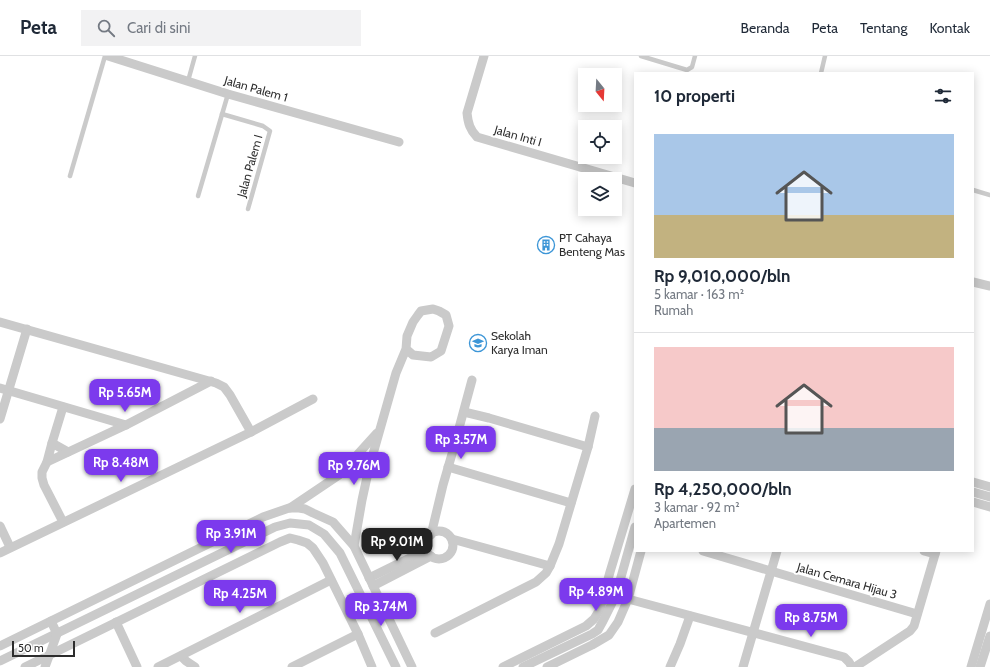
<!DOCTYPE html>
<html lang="id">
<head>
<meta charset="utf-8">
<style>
	:root { --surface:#fff; --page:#f2f2f3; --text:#1f2937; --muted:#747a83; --line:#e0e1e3; --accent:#7c3aed }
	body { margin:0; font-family:Cabin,sans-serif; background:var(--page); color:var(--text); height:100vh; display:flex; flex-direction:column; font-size:15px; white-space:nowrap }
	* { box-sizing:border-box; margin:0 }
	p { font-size:13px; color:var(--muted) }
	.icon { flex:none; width:22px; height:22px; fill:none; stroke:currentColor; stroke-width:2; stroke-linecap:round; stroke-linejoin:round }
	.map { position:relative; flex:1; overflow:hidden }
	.sheet { position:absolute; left:634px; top:16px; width:340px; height:480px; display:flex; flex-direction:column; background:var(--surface); border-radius:0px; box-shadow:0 2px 10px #0003 }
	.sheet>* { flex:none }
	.needle { width:26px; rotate:162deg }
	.controls { position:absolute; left:578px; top:12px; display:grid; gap:8px }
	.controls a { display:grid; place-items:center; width:44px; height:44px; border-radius:0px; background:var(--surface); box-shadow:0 2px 10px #0003; font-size:20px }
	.scale { position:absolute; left:12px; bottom:10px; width:63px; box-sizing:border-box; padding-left:4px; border:2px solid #2d2d2d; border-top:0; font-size:11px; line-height:14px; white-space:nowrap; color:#2d2d2d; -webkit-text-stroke:3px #fff; paint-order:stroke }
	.price { position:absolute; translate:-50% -34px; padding:0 9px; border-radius:8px; background:var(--accent); color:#fff; font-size:13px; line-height:26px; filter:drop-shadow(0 1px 2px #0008) }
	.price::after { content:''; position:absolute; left:50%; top:24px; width:12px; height:9px; margin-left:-6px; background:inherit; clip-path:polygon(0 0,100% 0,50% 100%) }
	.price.active { background:#222; color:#fff }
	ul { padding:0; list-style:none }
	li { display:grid; align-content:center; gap:8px; height:212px; padding:0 20px }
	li+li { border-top:1px solid var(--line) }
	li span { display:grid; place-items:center; height:124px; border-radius:0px; color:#555 }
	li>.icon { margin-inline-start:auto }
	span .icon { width:72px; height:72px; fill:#fffc; stroke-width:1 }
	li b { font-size:17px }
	h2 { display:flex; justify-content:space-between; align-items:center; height:48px; padding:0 20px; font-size:17px }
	header { display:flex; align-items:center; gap:24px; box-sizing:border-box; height:56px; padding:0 20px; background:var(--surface); border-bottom:1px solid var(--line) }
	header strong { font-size:19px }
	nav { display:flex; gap:22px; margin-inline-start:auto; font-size:14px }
	.search { width:280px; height:36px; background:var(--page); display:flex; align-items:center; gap:10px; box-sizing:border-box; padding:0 14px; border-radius:0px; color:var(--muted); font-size:15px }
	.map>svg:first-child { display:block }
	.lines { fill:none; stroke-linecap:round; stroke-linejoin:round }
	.service { stroke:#cacaca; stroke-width:4.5 }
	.minor { stroke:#cacaca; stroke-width:9 }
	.labels { text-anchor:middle; stroke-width:4; stroke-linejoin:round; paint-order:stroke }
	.street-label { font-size:12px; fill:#2d2d2d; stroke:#fff }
	.poi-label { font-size:12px; fill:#2d2d2d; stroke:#fff; text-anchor:start }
</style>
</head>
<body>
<header>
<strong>Peta</strong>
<div class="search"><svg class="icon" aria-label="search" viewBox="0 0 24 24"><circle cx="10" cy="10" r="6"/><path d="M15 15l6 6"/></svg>Cari di sini</div>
<nav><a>Beranda</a><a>Peta</a><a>Tentang</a><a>Kontak</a></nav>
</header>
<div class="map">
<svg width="990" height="611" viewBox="0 0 990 611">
	<rect width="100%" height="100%" fill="#fff"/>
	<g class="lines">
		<g class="service">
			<path d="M641,0L687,14L692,11L695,0"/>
			<path d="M821,17L825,0"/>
			<path d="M188,25L195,0"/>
			<path d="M222,58L263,70L270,75L248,153"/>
			<path d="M70,120L105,0"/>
			<path d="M973,134L990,139"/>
			<path d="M198,140L228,38"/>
		</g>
		<g class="minor">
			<path d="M108,0L228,38L399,86"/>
			<path d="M484,0L467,57C468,67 470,74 477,81L635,127"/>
			<path d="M973,226L990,230"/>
			<path d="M0,266L216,327L224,331L230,339L251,376"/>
			<path d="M0,332L126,369"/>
			<path d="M464,356L489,362L588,391"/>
			<path d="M0,363L27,273"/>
			<path d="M52,387L68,396"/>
			<path d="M47,406L126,369L211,325"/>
			<path d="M448,411L571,447"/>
			<path d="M973,426L990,431"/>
			<path d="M973,436L990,441"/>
			<path d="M973,446L990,451"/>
			<path d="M290,452L339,419L377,377"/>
			<path d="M63,466L44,429L42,422V416L47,406L52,387L63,351"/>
			<path d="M0,470L10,491"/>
			<circle cx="439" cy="489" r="14"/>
			<path d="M431,479L443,429L452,398L472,324"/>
			<path d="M452,483L550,510"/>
			<path d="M354,490L362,444L369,412L396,317L406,293L407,280L413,266L418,259L421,255L433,253L439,255L446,259L449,270L441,295L431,301L413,299L406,293"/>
			<path d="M703,495L917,558"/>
			<path d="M924,495L935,498"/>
			<path d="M0,497L251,376L313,343"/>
			<path d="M369,522L426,494"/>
			<path d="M373,530L431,500"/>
			<path d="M605,535L616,539L628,543L844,601L849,606L852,611"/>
			<path d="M116,566L137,611"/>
			<path d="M435,577L536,526L546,517L550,510L559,488L588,391L595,360"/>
			<path d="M0,590L263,461L289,452H299L305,453L313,457L333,466L354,490L412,611"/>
			<path d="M181,600L186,605L195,611"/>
			<path d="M0,605L275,471L290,467L309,469L324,478L340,497L396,611"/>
			<path d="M25,611L280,486L290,482L298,484L307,487L313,492L323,507L358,578L372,611"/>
			<path d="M45,611L57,578L51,565"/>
			<path d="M158,611L331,524"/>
			<path d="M292,611L358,578"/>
			<path d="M503,611L586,570L594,563L600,553L610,516L635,433"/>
			<path d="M523,611L592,578L598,574L603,565L616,539L635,471"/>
			<path d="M547,611L592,589L609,579L618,566L628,543L641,495"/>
			<path d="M670,611L680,588L690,560"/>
			<path d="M743,611L777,495"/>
			<path d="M855,611L910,575L914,570L936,495"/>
			<path d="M971,611L990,548"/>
			<path d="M980,611L990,580"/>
		</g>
	</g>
	<defs>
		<g id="building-ring" transform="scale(0.9)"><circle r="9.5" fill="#fff" stroke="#3d96d7" stroke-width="1.5"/><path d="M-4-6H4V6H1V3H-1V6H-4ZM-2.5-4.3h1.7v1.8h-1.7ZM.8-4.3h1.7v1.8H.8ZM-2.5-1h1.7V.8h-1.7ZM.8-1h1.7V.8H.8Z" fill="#3d96d7"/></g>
		<g id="school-ring" transform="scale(0.9)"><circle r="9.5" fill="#fff" stroke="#3d96d7" stroke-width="1.5"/><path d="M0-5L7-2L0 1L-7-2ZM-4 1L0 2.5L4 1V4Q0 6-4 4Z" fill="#3d96d7"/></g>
	</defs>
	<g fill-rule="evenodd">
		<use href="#building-ring" x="546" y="189"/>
		<use href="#school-ring" x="478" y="287"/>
	</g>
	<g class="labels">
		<g class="street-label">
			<text transform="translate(256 33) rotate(16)" y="4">Jalan Palem 1</text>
			<text transform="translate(518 80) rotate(16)" y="4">Jalan Inti I</text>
			<text transform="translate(250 110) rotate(-74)" y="4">Jalan Palem I</text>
			<text transform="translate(847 525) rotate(16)" y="4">Jalan Cemara Hijau 3</text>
		</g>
		<g class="poi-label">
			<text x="559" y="186">PT Cahaya<tspan x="559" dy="14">Benteng Mas</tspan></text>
			<text x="491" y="284">Sekolah<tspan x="491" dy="14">Karya Iman</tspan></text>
		</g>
	</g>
</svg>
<div class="controls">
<a><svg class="needle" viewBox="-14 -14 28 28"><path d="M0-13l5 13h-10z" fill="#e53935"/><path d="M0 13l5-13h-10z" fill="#747a83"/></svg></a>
<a><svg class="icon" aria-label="locate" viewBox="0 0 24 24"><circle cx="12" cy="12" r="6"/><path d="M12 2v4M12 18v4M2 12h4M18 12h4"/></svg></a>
<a><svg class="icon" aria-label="layers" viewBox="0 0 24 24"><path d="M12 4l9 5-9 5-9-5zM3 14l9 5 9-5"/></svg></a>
</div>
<div class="scale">50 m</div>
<b class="price" style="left:125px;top:357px">Rp 5.65M</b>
<b class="price" style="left:461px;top:404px">Rp 3.57M</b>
<b class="price" style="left:121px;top:427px">Rp 8.48M</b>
<b class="price" style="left:354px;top:430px">Rp 9.76M</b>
<b class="price" style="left:231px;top:498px">Rp 3.91M</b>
<b class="price active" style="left:397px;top:506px">Rp 9.01M</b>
<b class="price" style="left:596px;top:556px">Rp 4.89M</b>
<b class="price" style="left:240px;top:558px">Rp 4.25M</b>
<b class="price" style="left:381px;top:571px">Rp 3.74M</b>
<b class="price" style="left:811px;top:582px">Rp 8.75M</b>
<section class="sheet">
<h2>10 properti<svg class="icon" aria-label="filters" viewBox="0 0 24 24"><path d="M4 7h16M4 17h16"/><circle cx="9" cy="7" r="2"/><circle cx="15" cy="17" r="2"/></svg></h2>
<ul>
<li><span style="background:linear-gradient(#a9c7e8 65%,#c2b280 0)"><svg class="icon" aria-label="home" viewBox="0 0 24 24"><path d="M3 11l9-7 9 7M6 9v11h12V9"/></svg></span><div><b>Rp 9,010,000/bln</b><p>5 kamar · 163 m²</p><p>Rumah</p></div></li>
<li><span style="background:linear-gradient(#f6c9c9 65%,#9aa5b1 0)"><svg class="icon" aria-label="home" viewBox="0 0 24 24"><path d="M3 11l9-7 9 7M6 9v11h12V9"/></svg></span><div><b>Rp 4,250,000/bln</b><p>3 kamar · 92 m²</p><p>Apartemen</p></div></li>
</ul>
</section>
</div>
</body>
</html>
